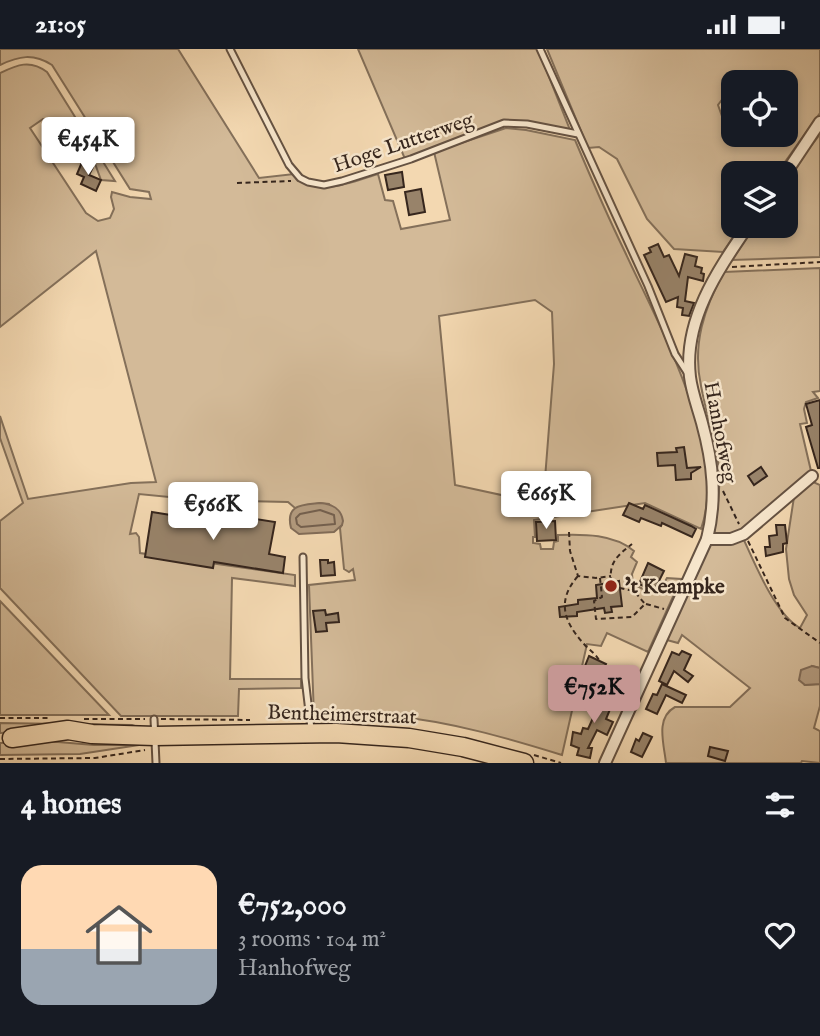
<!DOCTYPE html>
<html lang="en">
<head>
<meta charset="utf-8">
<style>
	:root { --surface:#171b24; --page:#242831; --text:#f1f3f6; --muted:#9ea1a6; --line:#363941; --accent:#c59692 }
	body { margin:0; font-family:"IM FELL English",serif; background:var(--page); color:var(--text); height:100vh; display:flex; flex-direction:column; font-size:26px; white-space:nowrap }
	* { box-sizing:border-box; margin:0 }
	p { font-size:23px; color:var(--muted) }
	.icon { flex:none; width:38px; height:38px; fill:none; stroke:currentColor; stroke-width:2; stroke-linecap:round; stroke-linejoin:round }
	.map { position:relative; height:714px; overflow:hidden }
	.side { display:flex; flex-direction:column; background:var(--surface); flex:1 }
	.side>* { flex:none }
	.controls { position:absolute; left:721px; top:21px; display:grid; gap:14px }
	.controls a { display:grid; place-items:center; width:77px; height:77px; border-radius:14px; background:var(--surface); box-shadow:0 4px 10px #0003; font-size:35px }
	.price { position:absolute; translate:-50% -60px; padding:0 16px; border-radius:7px; background:#fff; color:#222; font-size:23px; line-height:46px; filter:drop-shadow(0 2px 4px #0008) }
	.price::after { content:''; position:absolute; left:50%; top:42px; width:21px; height:16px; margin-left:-10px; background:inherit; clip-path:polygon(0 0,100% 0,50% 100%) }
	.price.current { background:var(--accent); color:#111 }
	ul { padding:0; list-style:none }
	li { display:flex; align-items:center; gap:21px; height:175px; padding:0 21px }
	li+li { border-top:2px solid var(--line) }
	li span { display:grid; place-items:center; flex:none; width:196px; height:140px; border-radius:21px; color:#555 }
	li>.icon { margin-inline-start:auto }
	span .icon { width:84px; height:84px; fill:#fffc; stroke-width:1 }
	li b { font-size:30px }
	h2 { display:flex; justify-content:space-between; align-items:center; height:84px; padding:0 21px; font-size:30px }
	.status { display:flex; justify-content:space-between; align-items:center; height:49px; padding:0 35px; background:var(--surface); direction:ltr }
	.status svg { height:19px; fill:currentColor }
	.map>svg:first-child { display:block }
	.green { fill:#d3ba98; stroke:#84705a; stroke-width:2; fill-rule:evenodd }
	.water { fill:#b39b7f; stroke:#816c58; stroke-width:2 }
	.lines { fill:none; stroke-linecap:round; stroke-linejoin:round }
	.shore { stroke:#74604e; stroke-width:2 }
	.building { fill:#98836a; stroke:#36261d; stroke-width:2 }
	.lane-casing { stroke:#655242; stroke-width:9 }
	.street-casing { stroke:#655242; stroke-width:14 }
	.primary-casing { stroke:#36261d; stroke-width:21 }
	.path { stroke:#36261d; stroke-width:2; stroke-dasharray:5 3.5; stroke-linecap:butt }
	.lane { stroke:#f7e6cc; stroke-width:5 }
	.street { stroke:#f7e6cc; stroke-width:10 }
	.primary { stroke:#f3d8b1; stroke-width:18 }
	.poi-dot { fill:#8f2418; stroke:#f7e6cc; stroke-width:2.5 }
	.labels { text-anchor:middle; stroke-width:5; stroke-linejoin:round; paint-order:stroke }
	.street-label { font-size:21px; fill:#36261d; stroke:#f7e6cc }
	.poi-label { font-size:21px; font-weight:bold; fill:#36261d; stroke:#f7e6cc; text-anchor:start }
</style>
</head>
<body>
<div class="status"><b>21:05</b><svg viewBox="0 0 49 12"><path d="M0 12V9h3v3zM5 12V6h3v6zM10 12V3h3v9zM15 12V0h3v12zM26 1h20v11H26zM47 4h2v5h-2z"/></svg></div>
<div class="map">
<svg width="820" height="714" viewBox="0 0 820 714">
	<rect width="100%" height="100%" fill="#f3d8b1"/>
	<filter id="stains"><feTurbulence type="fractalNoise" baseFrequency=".00286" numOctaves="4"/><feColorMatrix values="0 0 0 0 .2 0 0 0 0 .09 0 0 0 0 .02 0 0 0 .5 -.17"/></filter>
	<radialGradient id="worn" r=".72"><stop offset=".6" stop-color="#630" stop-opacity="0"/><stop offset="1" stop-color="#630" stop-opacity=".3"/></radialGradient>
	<g class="green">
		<path d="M0,0H178L259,129L294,125C315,150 352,133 378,125L385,151L393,152L401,180L450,171L434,103L506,79L526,81L575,91C591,129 607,166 625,203C658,275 729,401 701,480L645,454L534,471L535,488H533V494L540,495L541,500H553L554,493L558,492V486C584,485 614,485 634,502L631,508L637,513L632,525L633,535L645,541L647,539L654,542L660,532L664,534L667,529L681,530L648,603L607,584L601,597L587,595L562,706C507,689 452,673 394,667C368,664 340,667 314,667L309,536L355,531L353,520L349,523L344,520L340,479L342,476L329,455L320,454L295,459L288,453L200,451L139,445L130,485L136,484L139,488L140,504L295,526V537L232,529L230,630H301V639L239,640L238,667H121L0,539V472L23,454L0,389V367L28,450L131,434L156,433L96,202L0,278V24C17,16 30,10 47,23L115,132L101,131L94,112L75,104L68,82L56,71L43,70L30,79L86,164L98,172L110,169L114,160L111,148L112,143L130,148L151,150L149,143L130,140L52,16C33,4 19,7 0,16ZM535,251L552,263L554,315L543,455L455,436L439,267Z"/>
		<path d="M358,0H538L570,81L526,73H500L405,110Z"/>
		<path d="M547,0H820V64L777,124H733V177H741L723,203L674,200L647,170L617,110L599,98L588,99ZM773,29L779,33H786V86L728,84L718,56L724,48L733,45V33H762Z"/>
		<path d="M820,85V208L732,211L754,177H786V130Z"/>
		<path d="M820,219V342L813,343L818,349L806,353L804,360L807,374L800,375L811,422L738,484L732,486H714C716,465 721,444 719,422C717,393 706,365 701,337C692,296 704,259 724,223Z"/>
		<path d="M811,432L820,436V619L812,617L805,636L820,635V657L814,679L820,682V714L802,712L801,714H666C664,695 655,669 675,658H730L750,639L682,586L678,594L667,591L709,494L743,489C755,515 775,565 800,579L807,566L794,546L789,530L786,500L794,448Z"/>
		<path d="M0,552L109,666H0Z"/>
		<path d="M0,674L132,676L138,678L0,684Z"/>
		<path d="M46,692L94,696H139L80,705L0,706V694Z"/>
	</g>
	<g class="water">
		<path d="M320,454C332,455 341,459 343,472L342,476L334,483L299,485L291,479C285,455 303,456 320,454Z"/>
		<path d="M812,617L820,619V635L805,636L799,631L801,621Z"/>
	</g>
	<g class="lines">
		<path class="shore" d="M320,461L334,466L335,475L301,478L297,475L296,469L300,465Z"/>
	</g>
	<g class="building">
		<path d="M82,113L93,118L89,126L101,131L96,142L81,135L84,128L77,125Z"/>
		<path d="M402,123L404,138L388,141L385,126Z"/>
		<path d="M421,140L425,163L409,166L405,143Z"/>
		<path d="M658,195L664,208L669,206L679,227L685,205L697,208L695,217L702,219L701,224L704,225L703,232L688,228L685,252L694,254L689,267L682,266L683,259L677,258L678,248L666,253L644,206L651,203L649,199Z"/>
		<path d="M820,351V419H818L806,378L812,376L806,355Z"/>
		<path d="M684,398L687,419L701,418L691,424V430L676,431L675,416L658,417L657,404L677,403L676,399Z"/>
		<path d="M761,418L767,427L754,436L748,427Z"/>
		<path d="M629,454L643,460L645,456L691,477L696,480L692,488L662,474L661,477L641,469L639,473L623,466Z"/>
		<path d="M152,463L233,476L235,467L275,473L269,505L285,508L283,524L214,513L213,519L145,508Z"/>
		<path d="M555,472L556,491L537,492L536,473Z"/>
		<path d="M776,476H785L787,494L783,495V503L766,507L765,498H770L769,487L777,486Z"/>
		<path d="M320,511H328V514L334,513L335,526L321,527Z"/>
		<path d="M648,514L664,522L654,542L639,535Z"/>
		<path d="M619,532L622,557L611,558L612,563L605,564L604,559L577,563V567L560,568L559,558L578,555V551L597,549L596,536Z"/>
		<path d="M325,561L326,566L338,564L339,573L326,574L327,582L316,583L313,562Z"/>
		<path d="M682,602L691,606L684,621L693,627L688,633L674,622L667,636L659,632L672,603L679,606Z"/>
		<path d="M589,607L606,615L601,626L590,621L586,629L581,627Z"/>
		<path d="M662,635L686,646L682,654L666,646L657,665L646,660L653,645L657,646Z"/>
		<path d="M602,638L610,642L606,650L613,653L606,670L613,673L607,686L597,681L588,699H592L590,709L577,706L579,699L571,696L573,683L581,685L583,679L588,680L598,658L594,656Z"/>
		<path d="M643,684L652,688L642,708L631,703L636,690L639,692Z"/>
		<path d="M710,698L728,702L725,712L708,707Z"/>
	</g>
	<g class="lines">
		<g class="lane-casing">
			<g id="lane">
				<path d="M230,0L289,116L300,129L308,133L324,136L342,132L411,110L504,74L527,75L578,85"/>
				<path d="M540,0L648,237L675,305L688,325"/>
				<path d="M303,508L305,629L311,680"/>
				<path d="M154,670L156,714"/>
			</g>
		</g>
		<g class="street-casing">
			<g id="street">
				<path d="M786,124L820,73"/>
				<path d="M707,490H731L744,485L812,427"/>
				<path d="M605,714L707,490C717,450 713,414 702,374C698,359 692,344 690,328C683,271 718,221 748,177"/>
			</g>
		</g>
		<g class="primary-casing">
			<path id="primary" d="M12,689L68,681L92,685L155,687L336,684L409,689L463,698L524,714"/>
		</g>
		<g class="path">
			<path d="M237,134L291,132"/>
			<path d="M732,218L820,213"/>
			<path d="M723,442L739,475"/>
			<path d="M569,483L570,502L578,527L596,529L611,527"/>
			<path d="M748,492L785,569L820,594"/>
			<path d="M578,527C556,552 564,573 584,595C589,601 596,605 599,611"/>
			<path d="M600,529L602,548L594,552L596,570L632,568L645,555L634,542L620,539"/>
			<path d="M611,533C609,513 617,507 632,495"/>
			<path d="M646,555L664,560"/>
			<path d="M0,669H51"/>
			<path d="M84,670H145"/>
			<path d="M161,670L250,671"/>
			<path d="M534,706L561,714"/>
			<path d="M0,710L95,709L145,701"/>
		</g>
		<use href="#lane" class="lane"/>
		<use href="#street" class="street"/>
		<use href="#primary" class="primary"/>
	</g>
	<circle class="poi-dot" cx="611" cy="537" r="7"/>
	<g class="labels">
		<g class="street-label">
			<text transform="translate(403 93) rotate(-19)" y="7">Hoge Lutterweg</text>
			<text transform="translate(721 383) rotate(79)" y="7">Hanhofweg</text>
			<text transform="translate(342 665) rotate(2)" y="7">Bentheimerstraat</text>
		</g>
		<g class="poi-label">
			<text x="625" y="544">'t Keampke</text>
		</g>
	</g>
	<rect width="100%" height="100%" filter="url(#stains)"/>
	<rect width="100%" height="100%" fill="url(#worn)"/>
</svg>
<div class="controls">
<a><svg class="icon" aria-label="locate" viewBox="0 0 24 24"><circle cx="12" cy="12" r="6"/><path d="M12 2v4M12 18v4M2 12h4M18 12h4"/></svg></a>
<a><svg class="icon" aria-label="layers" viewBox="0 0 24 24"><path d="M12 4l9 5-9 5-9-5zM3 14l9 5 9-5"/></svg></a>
</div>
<b class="price" style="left:88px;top:128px">€454K</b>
<b class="price" style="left:546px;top:482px">€665K</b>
<b class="price" style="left:213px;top:493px">€566K</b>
<b class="price current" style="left:594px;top:676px">€752K</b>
</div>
<section class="side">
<h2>4 homes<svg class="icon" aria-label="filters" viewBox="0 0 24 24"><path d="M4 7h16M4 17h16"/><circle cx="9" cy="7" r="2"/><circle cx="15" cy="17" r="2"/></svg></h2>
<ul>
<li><span style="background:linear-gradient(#ffd9b3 60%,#9aa5b1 0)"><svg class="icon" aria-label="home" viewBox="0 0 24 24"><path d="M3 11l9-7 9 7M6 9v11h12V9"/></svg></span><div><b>€752,000</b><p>3 rooms · 104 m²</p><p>Hanhofweg</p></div><svg class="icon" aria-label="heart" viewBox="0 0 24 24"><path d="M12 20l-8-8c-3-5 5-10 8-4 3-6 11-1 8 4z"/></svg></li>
</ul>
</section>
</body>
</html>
